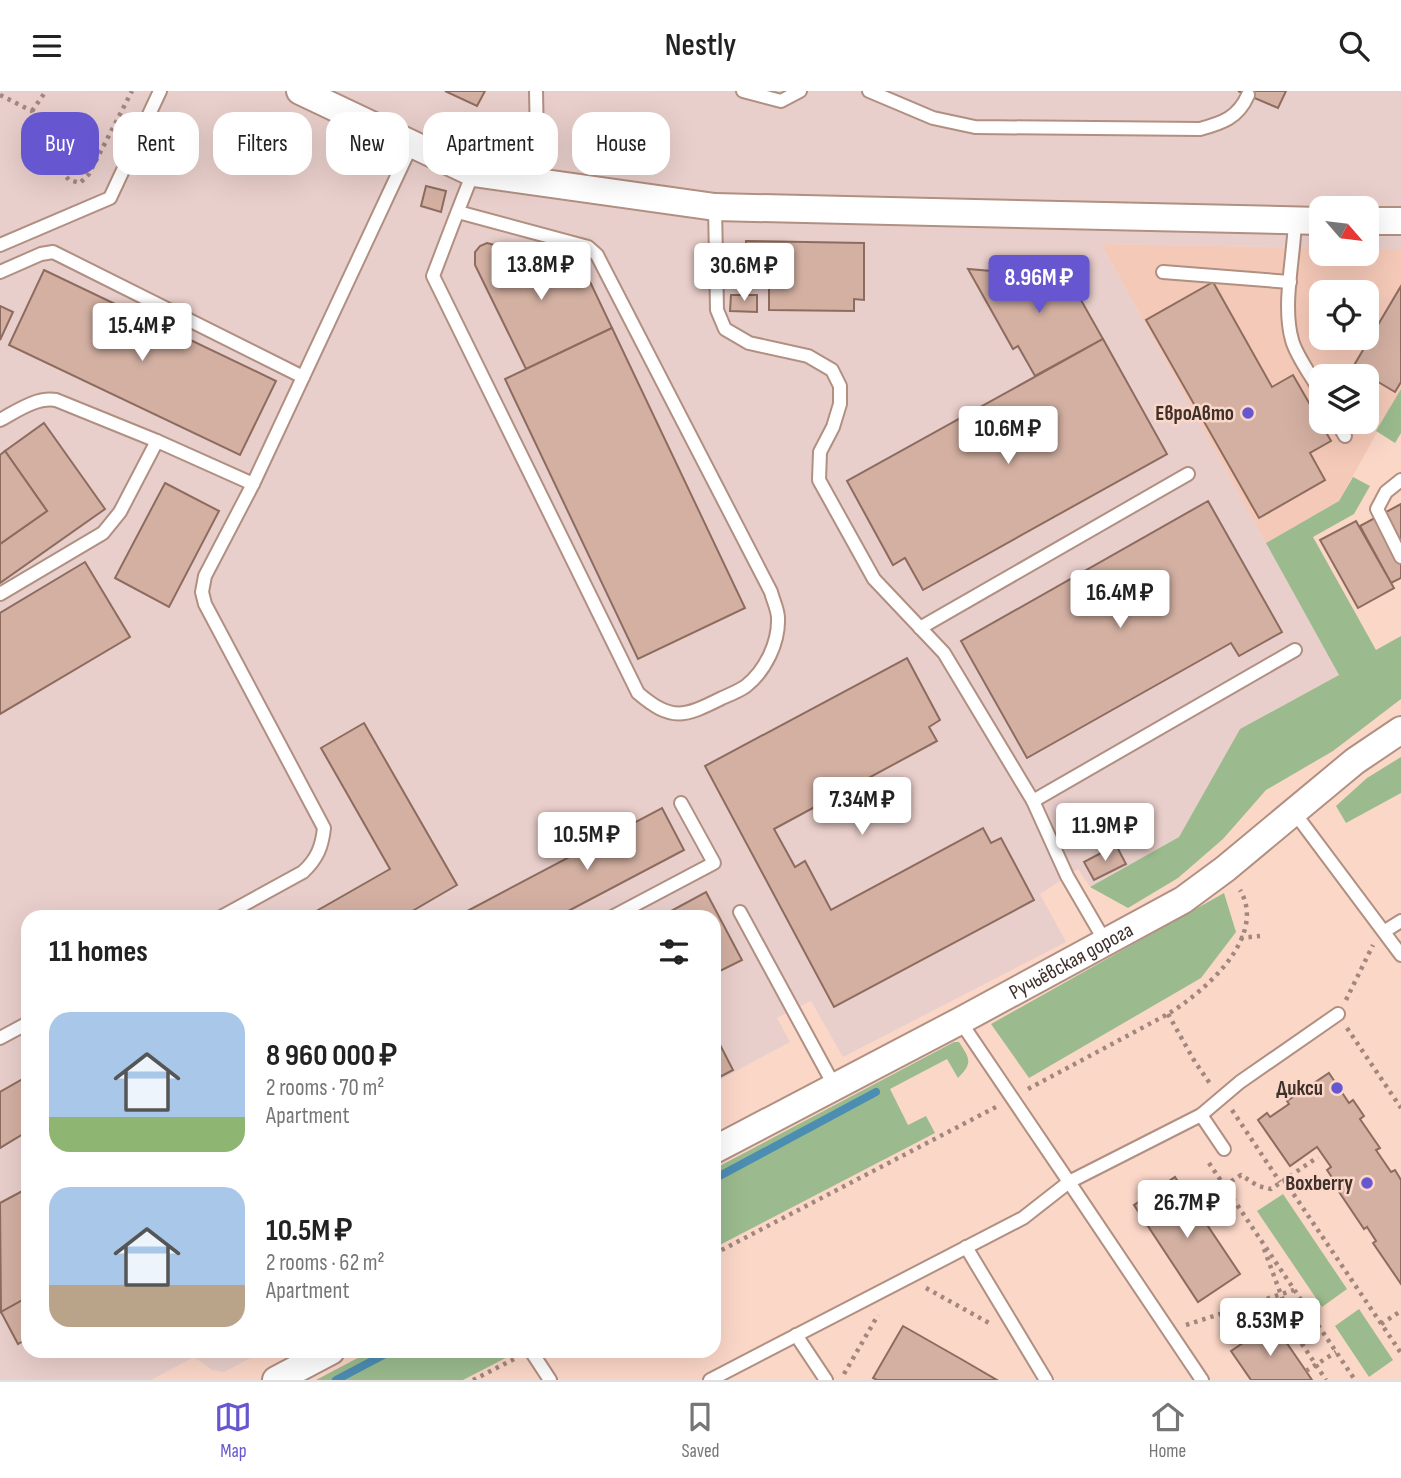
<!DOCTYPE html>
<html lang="en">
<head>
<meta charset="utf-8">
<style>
	:root { --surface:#fff; --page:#f6f6f6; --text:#222; --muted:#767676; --line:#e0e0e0; --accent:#6657d0 }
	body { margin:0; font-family:"Sofia Sans Condensed",sans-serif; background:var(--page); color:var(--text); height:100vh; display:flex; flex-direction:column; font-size:26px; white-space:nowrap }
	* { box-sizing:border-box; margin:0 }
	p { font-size:23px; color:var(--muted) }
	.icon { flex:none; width:38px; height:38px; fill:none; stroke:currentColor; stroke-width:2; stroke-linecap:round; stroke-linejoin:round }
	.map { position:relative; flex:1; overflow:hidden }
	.details { position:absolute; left:21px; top:819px; width:700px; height:448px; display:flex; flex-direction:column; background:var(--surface); border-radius:21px; box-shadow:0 7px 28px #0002 }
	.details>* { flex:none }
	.hud { position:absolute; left:21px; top:21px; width:700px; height:63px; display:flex; gap:14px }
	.needle { width:46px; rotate:118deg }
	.controls { position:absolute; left:1309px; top:105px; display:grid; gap:14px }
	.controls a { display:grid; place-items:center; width:70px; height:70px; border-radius:14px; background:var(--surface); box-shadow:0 7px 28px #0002; font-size:35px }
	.price { position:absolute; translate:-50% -60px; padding:0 16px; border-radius:7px; background:#fff; color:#222; font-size:23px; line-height:46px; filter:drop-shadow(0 2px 4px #0008) }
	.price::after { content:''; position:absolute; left:50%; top:42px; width:21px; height:16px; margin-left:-10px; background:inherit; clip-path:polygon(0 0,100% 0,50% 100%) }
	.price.current { background:var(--accent); color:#fff }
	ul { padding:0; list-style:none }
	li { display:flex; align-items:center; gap:21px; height:175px; padding:0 28px }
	li span { display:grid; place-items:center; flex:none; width:196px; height:140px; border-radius:21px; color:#555 }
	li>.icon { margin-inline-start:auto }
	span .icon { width:84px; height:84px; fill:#fffc; stroke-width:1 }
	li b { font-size:30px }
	h2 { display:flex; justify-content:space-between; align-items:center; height:84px; padding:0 28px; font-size:30px }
	.chip { padding:0 24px; border-radius:21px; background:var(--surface); box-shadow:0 7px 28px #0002; font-size:24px; line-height:63px }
	.chip.current { background:var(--accent); color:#fff }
	header { display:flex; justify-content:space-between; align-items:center; height:91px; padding:0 28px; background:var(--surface); font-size:32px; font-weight:600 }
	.tabs { display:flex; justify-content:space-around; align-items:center; height:98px; border-top:2px solid var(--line); background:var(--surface); font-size:19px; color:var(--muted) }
	.tabs a { display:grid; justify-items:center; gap:4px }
	.tabs .current { color:var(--accent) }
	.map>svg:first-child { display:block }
	.built { fill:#f5c9b8; fill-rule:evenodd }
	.industrial { fill:#e9cfcb }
	.green { fill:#9bbb8e }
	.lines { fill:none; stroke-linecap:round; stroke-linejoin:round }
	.stream { stroke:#4c8db2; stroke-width:8 }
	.building { fill:#d3b0a2; stroke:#8d6c5f; stroke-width:2 }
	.service-casing { stroke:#b18f81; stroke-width:16 }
	.minor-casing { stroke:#b18f81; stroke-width:30 }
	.path { stroke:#a1877d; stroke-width:4.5; stroke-dasharray:3.5 5; stroke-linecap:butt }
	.service { stroke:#fff; stroke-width:12 }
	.minor { stroke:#fff; stroke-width:26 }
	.poi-dot { fill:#6657d0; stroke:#fbd7c8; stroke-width:2.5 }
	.labels { text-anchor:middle; stroke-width:5; stroke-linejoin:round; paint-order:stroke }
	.poi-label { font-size:21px; font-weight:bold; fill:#3e302b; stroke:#fbd7c8; text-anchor:end }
	.street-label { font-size:21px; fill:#3e302b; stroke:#fbd7c8 }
</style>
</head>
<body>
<header><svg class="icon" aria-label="menu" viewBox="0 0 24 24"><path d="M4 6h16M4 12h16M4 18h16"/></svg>Nestly<svg class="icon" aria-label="search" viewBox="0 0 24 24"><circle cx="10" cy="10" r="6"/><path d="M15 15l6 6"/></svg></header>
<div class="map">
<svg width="1401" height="1289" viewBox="0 0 1401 1289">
	<rect width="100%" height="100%" fill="#fbd7c8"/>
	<path class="built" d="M1101,153L1321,157V163H1367V158H1401V298L1339,410L1266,452ZM1321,201H1367V247H1321ZM1321,285H1367V331H1321Z"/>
	<path class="industrial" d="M0,0H1401V158H1367V117H1321V157L1101,153L1339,584L1240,638L1179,746L1090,796L1078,778L1040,803L1066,851L843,966L811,910L777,927L790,951L714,992V826H28V1260H264L224,1281L212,1279L194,1266L151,1289H0Z"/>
	<g class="green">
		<path d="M1401,298V342L1395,352L1376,340Z"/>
		<path d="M1353,386L1370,395L1354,423L1313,446L1376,559L1401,545V608L1333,660L1266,699L1223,748L1178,787L1128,817L1090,796L1179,746L1240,638L1339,584L1266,452L1339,410Z"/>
		<path d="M1401,666V702L1346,732L1336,715L1367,687Z"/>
		<path d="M1224,802L1236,841L1201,887L1029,987L991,933Z"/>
		<path d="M954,951H959C970,968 973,972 958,987L947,968L890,998L908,1034L926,1025L935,1042L714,1157V1078Z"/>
		<path d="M1283,1103L1347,1198L1322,1216L1257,1120Z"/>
		<path d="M1359,1218L1393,1269L1369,1286L1335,1235Z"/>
		<path d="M371,1260H516L517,1261L463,1289H316Z"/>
	</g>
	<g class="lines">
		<g class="stream">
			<path d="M714,1088L876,1001"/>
			<path d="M336,1289L391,1260"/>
		</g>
	</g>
	<g class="building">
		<path d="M445,0H485L477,15Z"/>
		<path d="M1238,0H1286L1278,17Z"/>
		<path d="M426,95L446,100L441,121L421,115Z"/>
		<path d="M746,150L864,152V209L854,208V220L769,219V197H746Z"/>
		<path d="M487,152L584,178L612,237L526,278L475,174V161L480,155Z"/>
		<path d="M1060,172L1103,248L1035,285L1018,255L1013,258L968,178L1039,184Z"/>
		<path d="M44,179L276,290L240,364L9,254Z"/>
		<path d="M1213,191L1272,296L1293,284L1331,350L1310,362L1325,389L1259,427L1146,229Z"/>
		<path d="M1401,195V291L1395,301L1353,276Z"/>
		<path d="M731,204H757V221L730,220Z"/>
		<path d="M0,215L13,221L0,249Z"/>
		<path d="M612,237L745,517L638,568L505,288Z"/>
		<path d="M1103,248L1167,363L923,499L905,467L893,474L847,390Z"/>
		<path d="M44,332L105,418L0,492V453L47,420L5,360Z"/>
		<path d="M5,360L47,420L0,453V364Z"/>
		<path d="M165,392L219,420L169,516L115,487Z"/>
		<path d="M1208,410L1282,541L1239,565L1231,552L1027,667L961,550Z"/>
		<path d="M1401,413V487L1391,492L1360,435Z"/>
		<path d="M1356,430L1394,497L1358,517L1320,449Z"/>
		<path d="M85,471L130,546L0,623V522Z"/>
		<path d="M907,567L940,629L929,636L937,650L774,738L795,776L805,770L831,819L983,737L991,752L1001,747L1034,809L834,916L705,675Z"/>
		<path d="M364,632L457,794L402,826H306L390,778L321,657Z"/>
		<path d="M662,717L684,759L557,826H456Z"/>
		<path d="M1116,754L1126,773L1094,789L1084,771Z"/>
		<path d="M706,801L742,869L714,883V826H660Z"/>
		<path d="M714,942L733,979L714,989Z"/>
		<path d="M1329,982L1349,1012L1353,1009L1364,1025L1360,1028L1380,1057L1376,1059L1391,1081L1395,1079L1401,1089V1193L1373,1152L1376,1150L1367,1136L1364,1138L1333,1092L1335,1091L1327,1079L1331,1076L1317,1056L1290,1075L1258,1029L1267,1022L1270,1026L1289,1013L1287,1010Z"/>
		<path d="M28,985V1040L0,1057V1001Z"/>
		<path d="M1175,1086L1240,1183L1198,1211L1134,1114Z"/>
		<path d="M28,1097V1206L1,1221L0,1112Z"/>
		<path d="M28,1206V1247L18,1253L1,1221Z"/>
		<path d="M1273,1232L1306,1280L1312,1289H1251L1231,1260Z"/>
		<path d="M903,1235L961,1268L997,1289H877L873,1287Z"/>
	</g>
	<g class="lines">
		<g class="service-casing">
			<g id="service">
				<path d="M743,0L781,10L800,0"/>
				<path d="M869,0L933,27L975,36L1200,38C1222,32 1238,27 1248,4"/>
				<path d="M530,90L537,51L536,0"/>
				<path d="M715,116L717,219L725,238L749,252L808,265L832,279L840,295V313L833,336L820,361L819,389L874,488L944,562L1033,710L1067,785L1106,852"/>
				<path d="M458,121L588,156L597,164L771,501C773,509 778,519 778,527C779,552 765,580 746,595C739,600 729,604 722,607C684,626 672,631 638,602L433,185C446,151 459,116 473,82"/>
				<path d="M1295,129C1294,167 1282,214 1292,249C1296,265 1313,287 1321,302"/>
				<path d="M0,154L110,107L160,0"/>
				<path d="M0,181L41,163L53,161L303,286"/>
				<path d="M1163,181L1290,191"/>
				<path d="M0,329C17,320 36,306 56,309L157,350L253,393"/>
				<path d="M1337,331L1345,345"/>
				<path d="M1401,389L1386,401L1377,418L1401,466"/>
				<path d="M0,503L103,442L120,421L157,350"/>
				<path d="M920,537L1188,383"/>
				<path d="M1033,710L1295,559"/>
				<path d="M1294,721L1401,864"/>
				<path d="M740,821L835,996"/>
				<path d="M221,826L303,781C317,768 322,756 324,737L205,513L202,501L205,485L253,393L412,53"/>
				<path d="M612,826L714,772L681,712"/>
				<path d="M1385,840L1401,830"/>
				<path d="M960,930L1069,1091L1201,1024L1240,991L1338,923"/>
				<path d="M0,947L28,932"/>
				<path d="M1201,1024L1224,1058"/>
				<path d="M966,1156L1046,1289"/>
				<path d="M796,1244L826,1289"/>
				<path d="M531,1260L550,1289"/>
				<path d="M710,1289L1023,1127L1069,1091L1202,1289"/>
			</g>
		</g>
		<g class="minor-casing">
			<g id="minor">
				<path d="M300,0L473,82L715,116L1321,130"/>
				<path d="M1367,130H1401"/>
				<path id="s1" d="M714,1059L960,930L1183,809L1225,778L1355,670L1401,639"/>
				<path d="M276,1289L331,1260"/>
			</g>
		</g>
		<g class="path">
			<path d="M0,4L32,20L59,77L69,89L80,92L89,83L132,0"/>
			<path d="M32,20L46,0"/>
			<path d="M1240,847L1260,845"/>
			<path d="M1346,909L1373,854"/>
			<path d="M1168,923L1195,971L1211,994"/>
			<path d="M1347,937L1401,1017"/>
			<path d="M1028,998L1168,923C1204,901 1268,846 1240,799"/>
			<path d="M1232,1019L1280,1091"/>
			<path d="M1209,1072L1355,1289"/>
			<path d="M1284,1089L1401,1262"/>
			<path d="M1224,1095L1241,1084L1258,1095L1271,1098L1318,1066"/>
			<path d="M1264,1158L1296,1244L1326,1289"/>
			<path d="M714,1163L996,1016"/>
			<path d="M926,1197L989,1232"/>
			<path d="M1381,1233L1401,1220"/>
			<path d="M1186,1234L1294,1199"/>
			<path d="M1306,1280L1336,1261"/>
			<path d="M844,1283L878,1224"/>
			<path d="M473,1289L516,1267"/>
		</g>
		<use href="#service" class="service"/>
		<use href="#minor" class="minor"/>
	</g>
	<g class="poi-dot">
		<circle cx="1248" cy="322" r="7"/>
		<circle cx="1337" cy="997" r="7"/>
		<circle cx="1367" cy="1092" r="7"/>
	</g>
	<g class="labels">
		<g class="poi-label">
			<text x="1234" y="329">ЕвроАвто</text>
			<text x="1323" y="1004">Дикси</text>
			<text x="1353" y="1099">Boxberry</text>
		</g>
		<g class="street-label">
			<text dy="7" stroke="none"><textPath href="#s1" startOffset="404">Ручьёвская дорога</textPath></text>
		</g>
	</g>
</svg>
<div class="controls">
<a><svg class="needle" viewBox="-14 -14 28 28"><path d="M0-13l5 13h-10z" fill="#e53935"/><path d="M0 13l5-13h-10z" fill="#767676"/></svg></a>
<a><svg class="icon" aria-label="locate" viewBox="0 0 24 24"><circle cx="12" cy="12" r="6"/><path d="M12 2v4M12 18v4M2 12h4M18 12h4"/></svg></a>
<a><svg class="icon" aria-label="layers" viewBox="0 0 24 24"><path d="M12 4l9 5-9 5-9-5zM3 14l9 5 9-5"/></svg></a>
</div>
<b class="price" style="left:541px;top:211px">13.8M ₽</b>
<b class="price" style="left:744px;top:212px">30.6M ₽</b>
<b class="price current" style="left:1039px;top:224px">8.96M ₽</b>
<b class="price" style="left:142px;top:272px">15.4M ₽</b>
<b class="price" style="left:1008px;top:375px">10.6M ₽</b>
<b class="price" style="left:1120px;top:539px">16.4M ₽</b>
<b class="price" style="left:862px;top:746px">7.34M ₽</b>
<b class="price" style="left:1105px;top:772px">11.9M ₽</b>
<b class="price" style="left:587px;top:781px">10.5M ₽</b>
<b class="price" style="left:1187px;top:1149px">26.7M ₽</b>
<b class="price" style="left:1270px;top:1267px">8.53M ₽</b>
<div class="hud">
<a class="chip current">Buy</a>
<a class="chip">Rent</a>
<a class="chip">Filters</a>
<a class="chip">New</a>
<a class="chip">Apartment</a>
<a class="chip">House</a>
</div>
<section class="details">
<h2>11 homes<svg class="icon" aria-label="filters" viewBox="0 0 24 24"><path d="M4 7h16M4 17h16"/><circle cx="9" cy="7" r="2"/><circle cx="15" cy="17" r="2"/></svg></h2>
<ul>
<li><span style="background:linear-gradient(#a9c7e8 75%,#8fb573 0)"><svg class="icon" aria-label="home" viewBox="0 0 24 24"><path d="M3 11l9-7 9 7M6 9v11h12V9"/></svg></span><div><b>8 960 000 ₽</b><p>2 rooms · 70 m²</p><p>Apartment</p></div></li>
<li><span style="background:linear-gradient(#a9c7e8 70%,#b9a48a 0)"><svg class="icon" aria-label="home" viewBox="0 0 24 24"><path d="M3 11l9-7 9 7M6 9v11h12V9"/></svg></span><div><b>10.5M ₽</b><p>2 rooms · 62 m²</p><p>Apartment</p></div></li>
</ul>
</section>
</div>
<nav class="tabs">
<a class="current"><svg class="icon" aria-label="map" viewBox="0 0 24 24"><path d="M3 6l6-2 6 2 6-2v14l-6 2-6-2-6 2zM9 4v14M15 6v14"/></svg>Map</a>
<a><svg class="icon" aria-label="saved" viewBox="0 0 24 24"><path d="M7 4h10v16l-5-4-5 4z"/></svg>Saved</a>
<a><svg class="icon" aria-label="home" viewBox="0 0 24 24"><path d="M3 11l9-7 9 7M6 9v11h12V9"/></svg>Home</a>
</nav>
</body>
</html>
